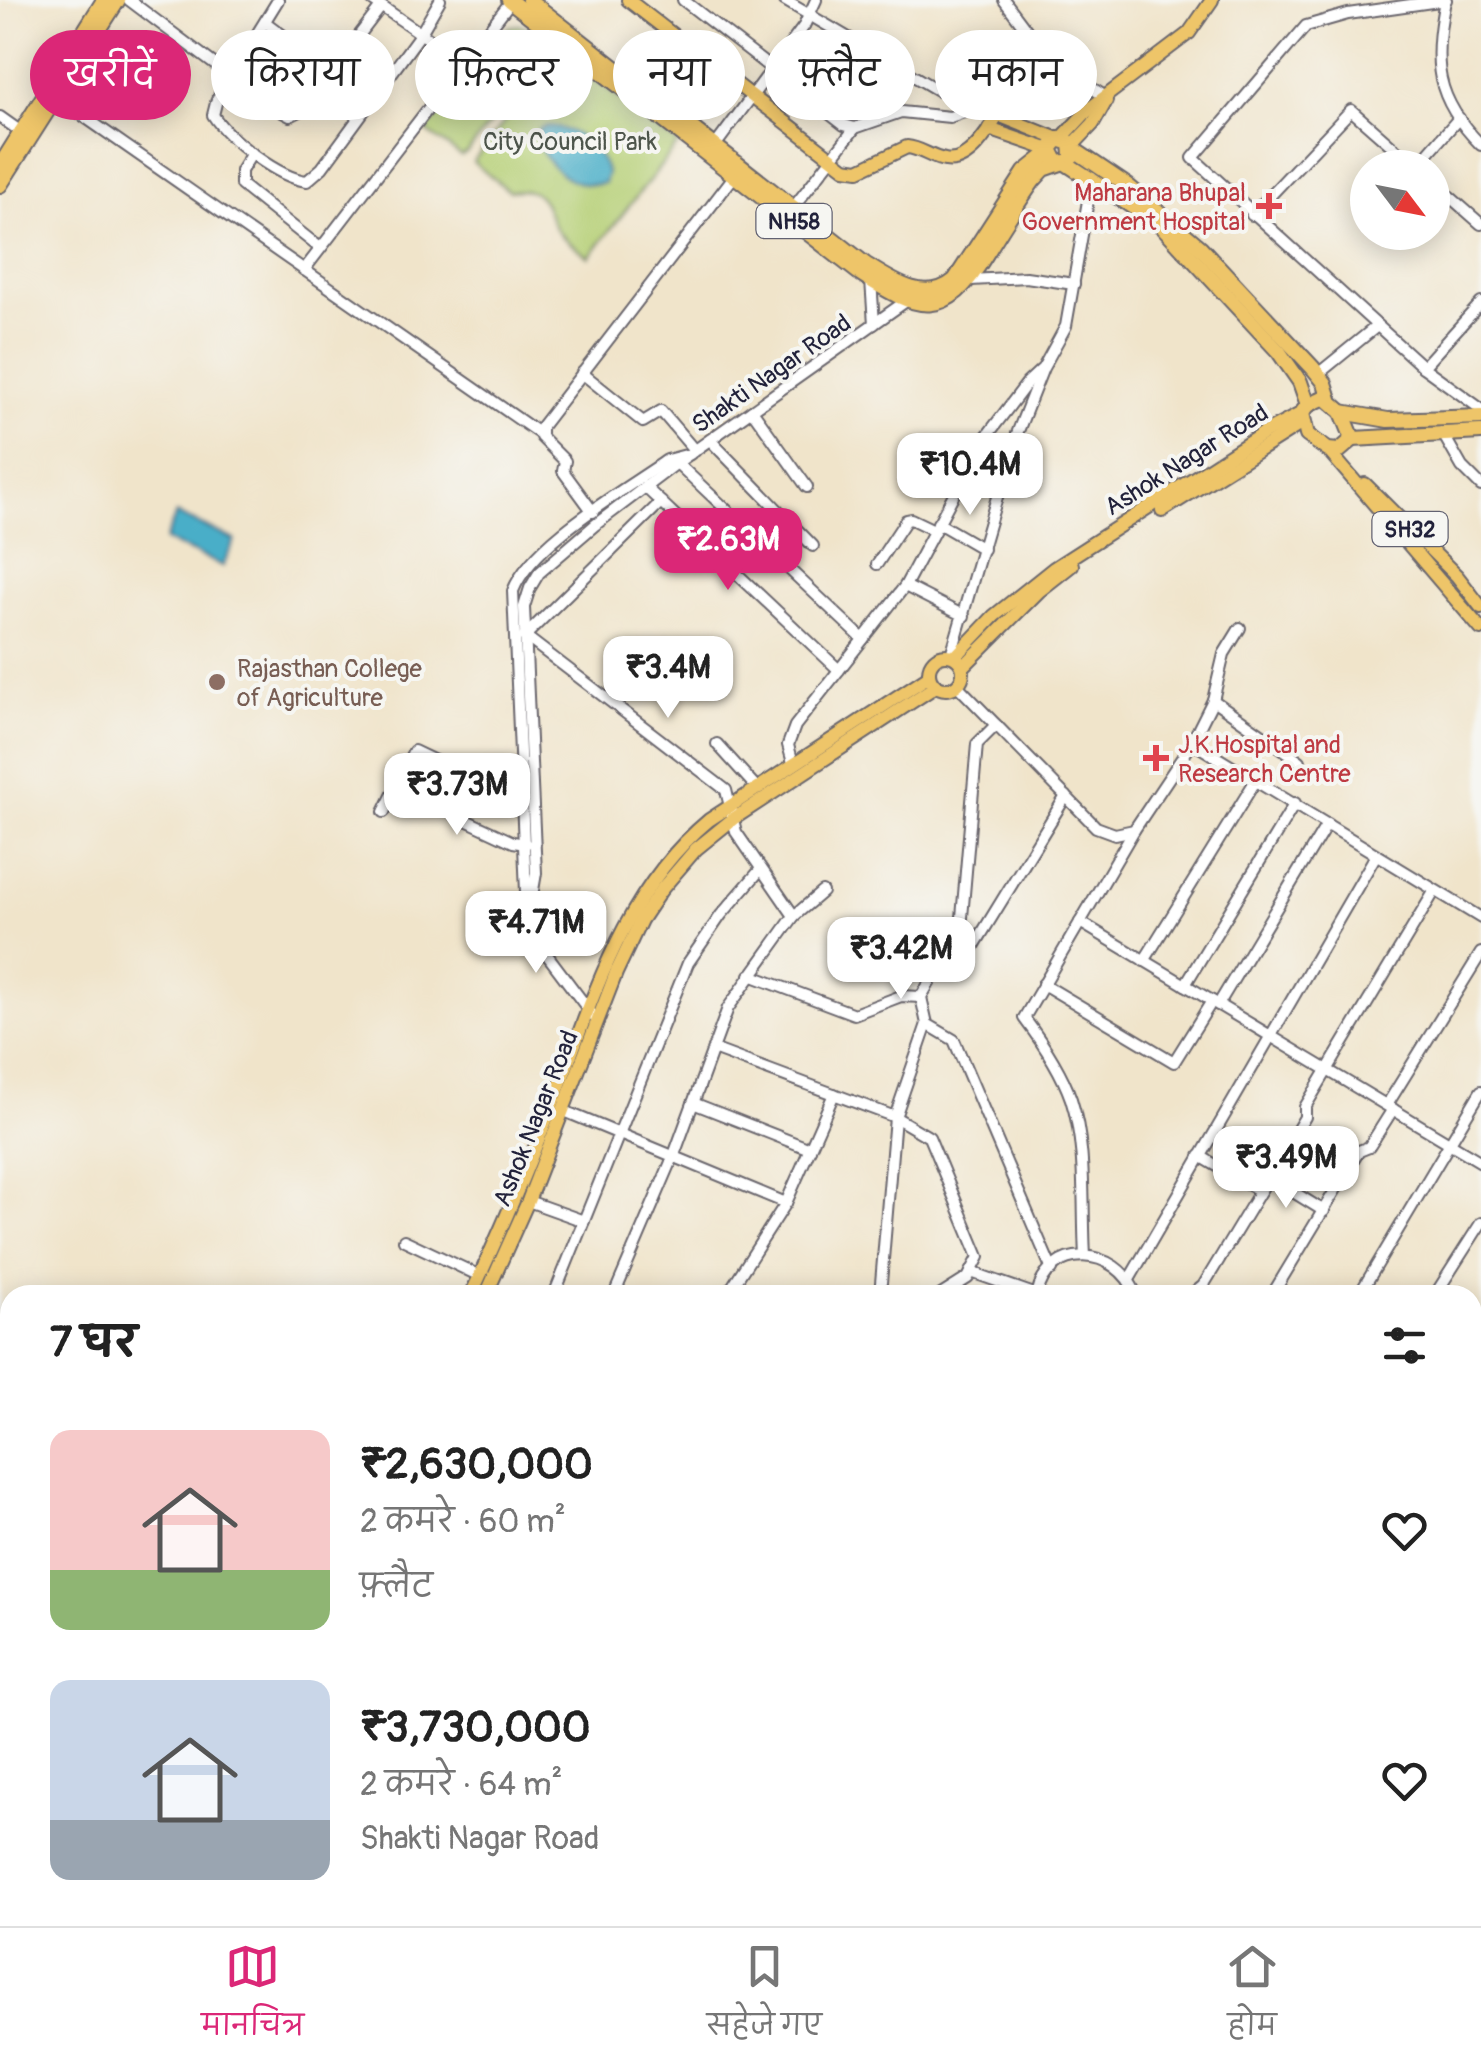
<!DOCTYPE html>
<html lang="hi">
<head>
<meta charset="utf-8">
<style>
	:root { --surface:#fff; --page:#f6f6f6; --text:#222; --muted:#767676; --line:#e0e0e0; --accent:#db2777 }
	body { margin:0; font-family:Pangolin,"Playpen Sans Deva",sans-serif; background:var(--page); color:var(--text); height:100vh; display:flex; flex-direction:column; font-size:38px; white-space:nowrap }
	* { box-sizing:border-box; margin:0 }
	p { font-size:32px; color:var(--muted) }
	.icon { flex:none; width:55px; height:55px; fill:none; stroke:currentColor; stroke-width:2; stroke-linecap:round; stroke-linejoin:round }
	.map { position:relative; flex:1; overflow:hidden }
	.drawer { position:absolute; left:0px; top:1285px; width:1482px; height:642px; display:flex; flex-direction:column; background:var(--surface); border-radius:30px 30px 0 0; box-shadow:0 5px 25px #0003 }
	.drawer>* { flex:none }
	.guide { position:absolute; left:30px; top:30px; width:1422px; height:90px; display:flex; gap:20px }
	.needle { width:65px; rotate:122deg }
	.controls { position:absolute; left:1350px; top:150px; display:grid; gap:20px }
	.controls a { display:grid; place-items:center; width:100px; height:100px; border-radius:50%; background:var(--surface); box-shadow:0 5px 25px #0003; font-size:50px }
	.price { position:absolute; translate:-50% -85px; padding:0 22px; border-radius:20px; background:#fff; color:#222; font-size:32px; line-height:65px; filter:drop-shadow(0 2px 5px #0008) }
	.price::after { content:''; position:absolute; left:50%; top:60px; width:30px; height:22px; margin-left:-15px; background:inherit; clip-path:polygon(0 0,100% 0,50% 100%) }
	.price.current { background:var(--accent); color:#fff }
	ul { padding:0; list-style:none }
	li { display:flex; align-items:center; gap:30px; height:250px; padding:0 50px }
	li span { display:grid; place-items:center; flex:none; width:280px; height:200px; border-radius:20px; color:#555 }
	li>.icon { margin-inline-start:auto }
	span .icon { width:120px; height:120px; fill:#fffc; stroke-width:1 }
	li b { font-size:42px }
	h2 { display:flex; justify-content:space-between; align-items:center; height:120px; padding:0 50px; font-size:42px }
	.pill { padding:0 35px; border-radius:45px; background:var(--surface); box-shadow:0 5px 25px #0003; font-size:35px; line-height:90px }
	.pill.current { background:var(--accent); color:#fff }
	.tab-bar { display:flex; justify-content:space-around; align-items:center; height:140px; border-top:2px solid var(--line); background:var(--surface); font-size:28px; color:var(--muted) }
	.tab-bar a { display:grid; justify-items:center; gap:5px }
	.tab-bar .current { color:var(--accent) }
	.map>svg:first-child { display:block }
	.green { fill:#b5cf75; stroke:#6c7858; stroke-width:2.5 }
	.water { fill:#48aec8; stroke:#356882; stroke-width:2.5 }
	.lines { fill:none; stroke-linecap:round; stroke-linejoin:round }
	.river { stroke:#48aec8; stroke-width:15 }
	.minor-casing { stroke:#6a666d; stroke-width:14 }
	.major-casing { stroke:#6a666d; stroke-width:16 }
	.highway-casing { stroke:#6a666d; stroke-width:18 }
	.minor { stroke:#fff; stroke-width:10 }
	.major { stroke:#eec569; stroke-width:12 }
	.highway { stroke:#eec569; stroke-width:14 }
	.health-dot { fill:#e0444e; stroke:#f6f6f2; stroke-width:4 }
	.education-dot { fill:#8d6e63; stroke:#f6f6f2; stroke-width:4 }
	.labels { text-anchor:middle; stroke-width:8; stroke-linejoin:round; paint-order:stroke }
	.shield { fill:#f6f6f2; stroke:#626272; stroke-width:2.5 }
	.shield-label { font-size:22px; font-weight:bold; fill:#22223b }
	.park-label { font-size:25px; fill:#4e564c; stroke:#f6f6f2 }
	.health-label { font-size:25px; fill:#be3a42; stroke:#f6f6f2; text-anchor:end }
	.street-label { font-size:25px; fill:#22223b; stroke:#f6f6f2 }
	.education-label { font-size:25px; fill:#785e54; stroke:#f6f6f2; text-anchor:start }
</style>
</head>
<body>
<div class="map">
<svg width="1481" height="1926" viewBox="0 0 1481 1926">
	<rect width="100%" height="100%" fill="#f6f6f2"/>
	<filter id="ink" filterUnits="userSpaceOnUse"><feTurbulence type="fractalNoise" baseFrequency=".01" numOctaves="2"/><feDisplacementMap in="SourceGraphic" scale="20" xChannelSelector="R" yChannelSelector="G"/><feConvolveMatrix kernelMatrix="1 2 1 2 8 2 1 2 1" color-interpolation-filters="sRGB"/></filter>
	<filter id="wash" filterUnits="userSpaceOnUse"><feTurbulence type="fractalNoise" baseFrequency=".0048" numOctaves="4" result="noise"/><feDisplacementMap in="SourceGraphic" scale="40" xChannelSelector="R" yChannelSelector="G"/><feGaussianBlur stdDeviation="2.25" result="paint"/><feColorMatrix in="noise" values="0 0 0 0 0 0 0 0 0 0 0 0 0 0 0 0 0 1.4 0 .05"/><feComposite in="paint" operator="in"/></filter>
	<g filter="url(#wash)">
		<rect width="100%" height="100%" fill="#f0e4ca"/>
		<g class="green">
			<path d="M520,25C537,29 544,41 540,58L467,153L461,156L426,131L448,103L472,100L491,76L488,53L509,27Z"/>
			<path d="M557,60L563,65L572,61L678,144L589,257C579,249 563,240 556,229C542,206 548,186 509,191L473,162L546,68Z"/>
		</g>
		<g class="water">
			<path d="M548,126C577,129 597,146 607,173L604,183C573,191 547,167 537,140L539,129Z"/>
			<path d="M176,514L235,540L223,566L165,540Z"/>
		</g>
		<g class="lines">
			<g class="river">
				<path d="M1472,1436L1481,1438"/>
				<path d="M398,1926L407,1918"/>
			</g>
		</g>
	</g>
	<g filter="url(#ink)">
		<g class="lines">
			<g class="minor-casing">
				<g id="minor">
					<path d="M129,0L267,104L290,116L302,110L380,8"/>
					<path d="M278,0L217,99L213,115C229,140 279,178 307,181L322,168L421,33L440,0"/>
					<path d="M372,0L464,63"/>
					<path d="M683,0L844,125L855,128L901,112L950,117L976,108L998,115L1012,87L1040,48L1004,0"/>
					<path d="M784,0L939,91"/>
					<path d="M1445,1C1432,62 1435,99 1481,145"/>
					<path d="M265,22L331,71"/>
					<path d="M1040,48L1062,68L1107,98"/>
					<path d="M630,79L667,31"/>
					<path d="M53,95L540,434"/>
					<path d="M267,104L305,53"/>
					<path d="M0,117L24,134"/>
					<path d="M715,146L804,26L816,0"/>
					<path d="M252,153L241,171V185L320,248"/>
					<path d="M1416,167L1459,118"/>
					<path d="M1432,181L1481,224"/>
					<path d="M793,208L855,128"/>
					<path d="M1252,215L1351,110L1417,168"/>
					<path d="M304,270L511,1"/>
					<path d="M871,280L874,324"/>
					<path d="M971,280L1026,277L1074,284"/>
					<path d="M1481,303L1423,367L1481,409"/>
					<path d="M1423,367L1193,158L1306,26L1348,14L1446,0"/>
					<path d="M582,373L643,422L661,411L695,451"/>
					<path d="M1318,374L1377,326"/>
					<path d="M752,410L807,487"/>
					<path d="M1442,432L1462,467L1481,486"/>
					<path d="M710,440L813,546"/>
					<path d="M677,463L863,639"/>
					<path d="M645,487L839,670"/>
					<path d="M593,512L563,471L565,461L541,437V427L735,175"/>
					<path d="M938,523L983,549"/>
					<path d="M877,564L906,520L911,519L934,530"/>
					<path d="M905,586L964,616"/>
					<path d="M525,636L726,790L736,832L794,916L728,1008L674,1155L614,1295"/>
					<path d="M524,637L661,502"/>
					<path d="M951,655L1011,449L1043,368L1066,326L1092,178"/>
					<path d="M957,685L1096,827L1115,834L1134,830L1190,746H1198L1481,918"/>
					<path d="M1213,700L1224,654L1240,628"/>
					<path d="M996,725L977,744L961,929L921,997L927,1024L954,1040L1052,1270"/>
					<path d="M717,744L756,787"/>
					<path d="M1190,746L1213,700L1300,761"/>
					<path d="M793,763L788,745L795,726L905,586L980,445L1027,383L1041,370"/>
					<path d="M470,778L455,815L513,842L526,844"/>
					<path d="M384,812L414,751L521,802"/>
					<path d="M531,902L536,873L524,607L530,588L539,573L595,525L677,463L909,299"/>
					<path d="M794,916L822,892"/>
					<path d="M1080,922L1481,1162"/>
					<path d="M950,948L971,951L1066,796"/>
					<path d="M1144,961L1256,780"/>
					<path d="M750,975L854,1014L901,996L921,997"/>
					<path d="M1043,984L1174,1062L1212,1001"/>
					<path d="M1185,985L1295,803"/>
					<path d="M1218,1005L1327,824"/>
					<path d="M597,1021L545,952L526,892L513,591C532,542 623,491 667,460L690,454"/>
					<path d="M713,1049L895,1117L929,1137L979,1257L968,1278L941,1295"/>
					<path d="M693,1103L810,1149"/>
					<path d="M1387,1105L1481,953"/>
					<path d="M564,1111L786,1203L727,1295"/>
					<path d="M1200,1156L1260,1191"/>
					<path d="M1269,1177L1324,1211"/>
					<path d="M528,1201L584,1221"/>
					<path d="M786,1203L834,1094"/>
					<path d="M404,1240L480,1276"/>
					<path d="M1085,1256C1082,1205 1087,1148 1071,1099C1061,1070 1042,1042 1024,1018L1134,830"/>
					<path d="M971,1272L1037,1295"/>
					<path d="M1130,1278L1376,855"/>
					<path d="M554,1295L688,963L721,915L761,869"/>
					<path d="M880,1295L895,1117L927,1024"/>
					<path d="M1037,1295C1048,1242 1117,1245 1136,1295"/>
					<path d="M1192,1295L1203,1286L1305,1117V1107L1434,892"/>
					<path d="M1272,1295L1359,1151L1369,1147L1393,1109"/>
					<path d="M1359,1295L1481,1091"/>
					<path d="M1435,1295L1481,1223"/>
					<path d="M1472,1409L1481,1411"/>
					<path d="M1472,1549L1481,1537"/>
					<path d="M1472,1566L1481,1569"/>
					<path d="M1472,1621L1481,1628"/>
					<path d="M0,1646L1,1644"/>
					<path d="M1472,1694L1481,1701"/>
					<path d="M0,1727L10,1712"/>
					<path d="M1472,1762L1481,1753"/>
					<path d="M756,1918L765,1926"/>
					<path d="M1386,1918L1394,1926"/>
					<path d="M79,1926L97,1918"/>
					<path d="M684,1926L698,1918"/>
					<path d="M1213,1926L1223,1918"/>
				</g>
			</g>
			<g class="major-casing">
				<g id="major">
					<path d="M628,0L845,168L859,170L907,147C921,148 931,158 945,160C968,165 988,132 998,115L1058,139"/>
					<path d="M989,129L1050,150"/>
					<path d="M1062,138L1089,109L1189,33L1212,0"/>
					<path d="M1072,146L1093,124L1106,101"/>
					<path d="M1328,450L1481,629"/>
					<path d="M1365,484L1457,576L1481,607"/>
					<path d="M1162,511L1304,422"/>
					<circle cx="946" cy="672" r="17"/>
					<path d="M955,657L994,616L1054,568L1264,433L1302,413"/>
					<path d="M963,667L1039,591L1072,565"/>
					<path d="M471,1295C500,1233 527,1169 552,1105C592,1003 621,893 709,820L929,676"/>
					<path d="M486,1295L528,1201L616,973L641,920L661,890L696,849L733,819L936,686"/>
					<path d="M0,1634L10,1640"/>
					<path d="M122,1926L125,1918"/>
					<path d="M138,1926L140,1918"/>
				</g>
			</g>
			<g class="highway-casing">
				<g id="highway">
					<path d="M509,0L858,272C919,312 945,322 986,254C1001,230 1016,205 1033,181L1044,169L1064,162L1162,226L1279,352L1300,382L1308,405"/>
					<path d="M529,0L865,264C892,281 926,305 955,280L1025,172L1050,152"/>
					<path d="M1073,149L1128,186L1200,247L1313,368L1325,383L1330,399"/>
					<path d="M1055,159L1050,149L1058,139L1071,143L1072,156"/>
					<path d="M0,166L104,0"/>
					<path d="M0,185L118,0"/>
					<path d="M1325,397L1342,412L1353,439L1339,451L1328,450L1307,435L1302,413L1308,405Z"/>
					<path d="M1342,412L1388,420L1481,417"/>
					<path d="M1353,439L1481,432"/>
				</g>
			</g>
			<use href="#minor" class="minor"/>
			<use href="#major" class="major"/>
			<use href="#highway" class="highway"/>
		</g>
	</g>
	<g class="health-dot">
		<path d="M1264 191h10v10h10v10h-10v10h-10v-10h-10v-10h10z"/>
		<path d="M1151 743h10v10h10v10h-10v10h-10v-10h-10v-10h10z"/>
	</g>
	<circle class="education-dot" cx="217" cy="682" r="10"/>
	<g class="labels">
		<g class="shield">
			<rect x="756.5" y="204" width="75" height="34" rx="8"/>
			<rect x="1372.5" y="512" width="75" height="34" rx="8"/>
		</g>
		<g class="shield-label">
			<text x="794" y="229">NH58</text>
			<text x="1410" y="537">SH32</text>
		</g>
		<g class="park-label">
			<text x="570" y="150">City Council Park</text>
		</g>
		<g class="health-label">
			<text x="1246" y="201">Maharana Bhupal<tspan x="1246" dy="29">Government Hospital</tspan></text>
			<text x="1178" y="753" text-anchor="start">J.K.Hospital and<tspan x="1178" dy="29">Research Centre</tspan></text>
		</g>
		<g class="street-label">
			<text transform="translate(771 373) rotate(-35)" y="9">Shakti Nagar Road</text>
			<text transform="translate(1186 459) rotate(-32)" y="9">Ashok Nagar Road</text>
			<text transform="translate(535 1118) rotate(-68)" y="9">Ashok Nagar Road</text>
		</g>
		<g class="education-label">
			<text x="237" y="677">Rajasthan College<tspan x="237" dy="29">of Agriculture</tspan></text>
		</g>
	</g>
</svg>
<div class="controls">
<a><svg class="needle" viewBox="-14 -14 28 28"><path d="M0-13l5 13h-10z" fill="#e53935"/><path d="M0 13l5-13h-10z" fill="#767676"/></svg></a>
</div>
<b class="price" style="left:970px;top:518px">₹10.4M</b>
<b class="price current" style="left:728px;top:593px">₹2.63M</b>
<b class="price" style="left:668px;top:721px">₹3.4M</b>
<b class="price" style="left:457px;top:838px">₹3.73M</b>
<b class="price" style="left:536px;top:976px">₹4.71M</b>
<b class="price" style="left:901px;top:1002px">₹3.42M</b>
<b class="price" style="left:1286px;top:1211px">₹3.49M</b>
<div class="guide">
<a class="pill current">खरीदें</a>
<a class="pill">किराया</a>
<a class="pill">फ़िल्टर</a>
<a class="pill">नया</a>
<a class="pill">फ़्लैट</a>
<a class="pill">मकान</a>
</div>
<section class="drawer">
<h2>7 घर<svg class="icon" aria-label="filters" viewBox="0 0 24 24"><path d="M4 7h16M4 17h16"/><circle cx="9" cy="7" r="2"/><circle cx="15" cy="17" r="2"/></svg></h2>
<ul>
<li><span style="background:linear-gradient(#f6c9c9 70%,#8fb573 0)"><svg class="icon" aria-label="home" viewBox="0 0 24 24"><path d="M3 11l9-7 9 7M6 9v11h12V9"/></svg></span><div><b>₹2,630,000</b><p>2 कमरे · 60 m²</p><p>फ़्लैट</p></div><svg class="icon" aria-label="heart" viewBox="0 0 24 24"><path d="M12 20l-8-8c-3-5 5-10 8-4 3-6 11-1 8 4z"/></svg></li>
<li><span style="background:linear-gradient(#c9d6e8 70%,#9aa5b1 0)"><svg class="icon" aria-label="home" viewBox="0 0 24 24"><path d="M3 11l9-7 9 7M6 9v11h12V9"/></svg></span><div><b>₹3,730,000</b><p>2 कमरे · 64 m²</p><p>Shakti Nagar Road</p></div><svg class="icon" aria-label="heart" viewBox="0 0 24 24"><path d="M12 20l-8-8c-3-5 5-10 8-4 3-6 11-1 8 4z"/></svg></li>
</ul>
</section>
</div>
<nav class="tab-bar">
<a class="current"><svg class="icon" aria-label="map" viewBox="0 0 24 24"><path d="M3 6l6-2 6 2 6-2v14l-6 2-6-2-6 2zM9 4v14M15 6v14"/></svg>मानचित्र</a>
<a><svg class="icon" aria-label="saved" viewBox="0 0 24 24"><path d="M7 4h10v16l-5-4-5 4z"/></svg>सहेजे गए</a>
<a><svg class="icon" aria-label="home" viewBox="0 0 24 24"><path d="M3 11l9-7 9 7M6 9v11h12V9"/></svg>होम</a>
</nav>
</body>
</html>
